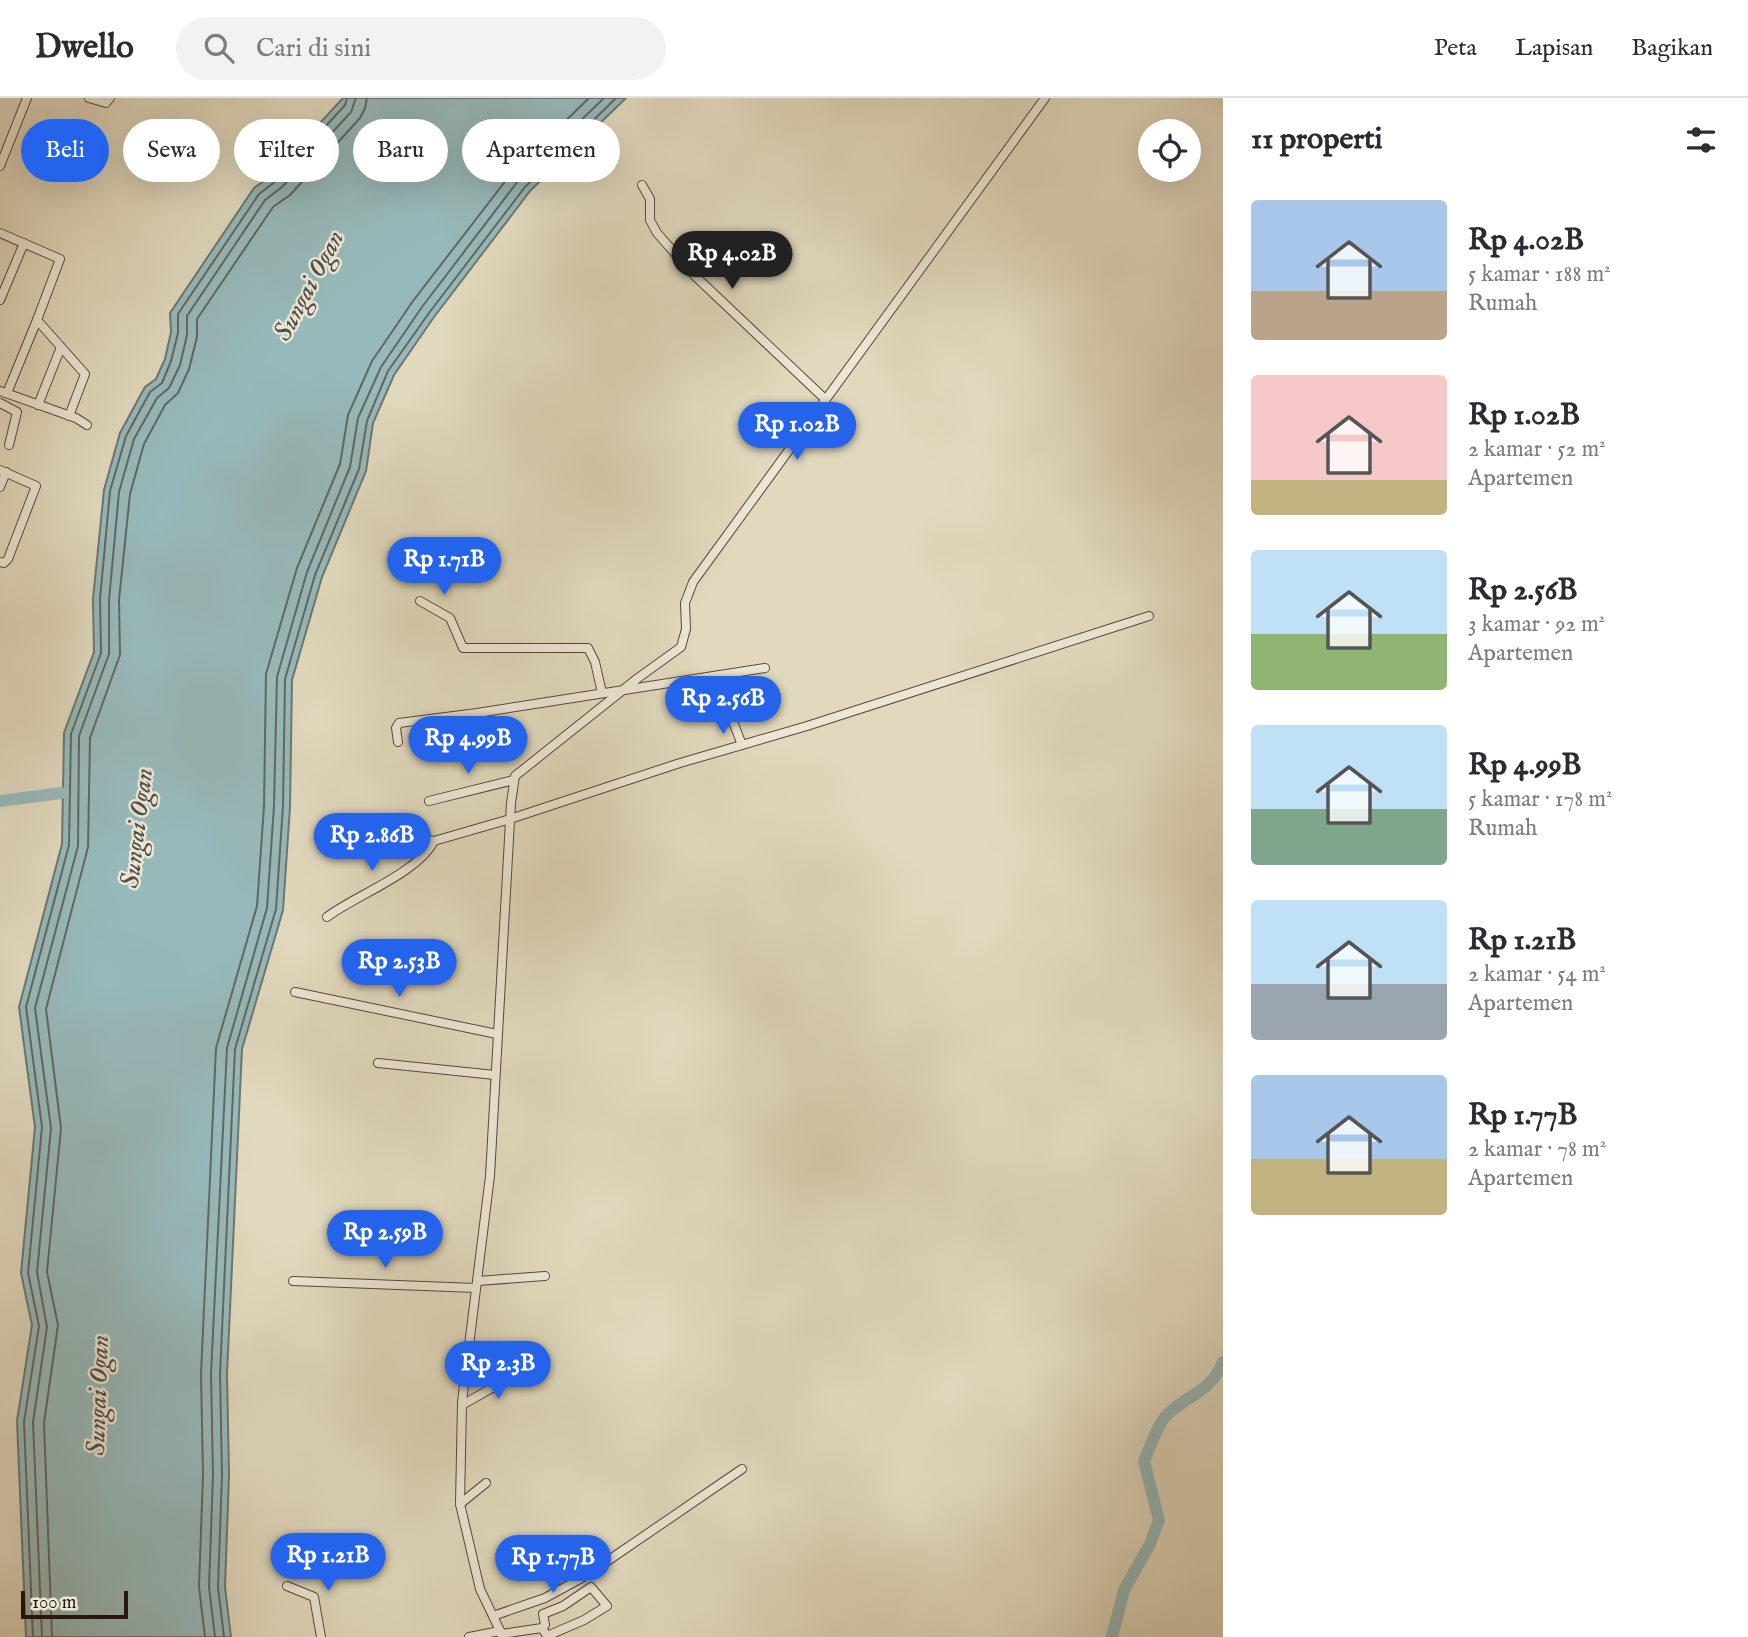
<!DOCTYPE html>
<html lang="id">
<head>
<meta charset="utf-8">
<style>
	:root { --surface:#fff; --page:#f2f2f3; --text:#2b2b33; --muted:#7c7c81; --line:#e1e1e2; --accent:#2563eb }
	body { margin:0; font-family:"IM FELL English",serif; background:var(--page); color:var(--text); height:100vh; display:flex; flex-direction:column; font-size:26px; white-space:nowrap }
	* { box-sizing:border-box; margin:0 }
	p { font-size:23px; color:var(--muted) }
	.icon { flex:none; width:38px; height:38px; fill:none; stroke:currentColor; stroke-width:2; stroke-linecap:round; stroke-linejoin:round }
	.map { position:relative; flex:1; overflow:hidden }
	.drawer { display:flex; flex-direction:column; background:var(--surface); width:525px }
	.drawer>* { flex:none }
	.guide { position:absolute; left:21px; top:21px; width:665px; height:63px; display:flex; gap:14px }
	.tools { position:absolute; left:1138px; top:21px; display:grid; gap:14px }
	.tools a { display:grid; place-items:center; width:63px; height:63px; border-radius:50%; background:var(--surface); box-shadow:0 7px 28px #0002; font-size:35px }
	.scale { position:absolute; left:21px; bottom:18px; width:107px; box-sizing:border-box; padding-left:7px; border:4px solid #2b150c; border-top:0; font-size:19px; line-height:24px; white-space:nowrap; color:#2b150c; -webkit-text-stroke:5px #ece6d5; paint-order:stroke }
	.price { position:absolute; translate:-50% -60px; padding:0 16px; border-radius:24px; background:var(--accent); color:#fff; font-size:23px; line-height:46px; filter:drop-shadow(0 2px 4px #0008) }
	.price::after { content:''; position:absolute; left:50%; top:42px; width:21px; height:16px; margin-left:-10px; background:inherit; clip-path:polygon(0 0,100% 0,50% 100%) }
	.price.current { background:#222; color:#fff }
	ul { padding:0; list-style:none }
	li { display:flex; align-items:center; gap:21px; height:175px; padding:0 28px }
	li span { display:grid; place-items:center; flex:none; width:196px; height:140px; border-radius:7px; color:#555 }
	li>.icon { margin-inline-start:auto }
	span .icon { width:84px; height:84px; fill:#fffc; stroke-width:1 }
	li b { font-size:30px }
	h2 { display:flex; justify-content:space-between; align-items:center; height:84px; padding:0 28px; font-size:30px }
	.tag { padding:0 24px; border-radius:32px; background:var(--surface); box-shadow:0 7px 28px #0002; font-size:24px; line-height:63px }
	.tag.current { background:var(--accent); color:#fff }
	header { display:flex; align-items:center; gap:42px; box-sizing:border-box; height:98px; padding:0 35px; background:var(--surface); border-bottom:2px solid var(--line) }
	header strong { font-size:33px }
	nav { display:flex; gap:38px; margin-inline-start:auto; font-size:24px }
	.search { width:490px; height:63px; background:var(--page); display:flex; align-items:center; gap:18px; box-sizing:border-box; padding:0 24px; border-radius:38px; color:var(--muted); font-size:26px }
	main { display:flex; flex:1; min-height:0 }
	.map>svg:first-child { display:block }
	.water { fill:#97b9ba; stroke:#6c7774; stroke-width:2 }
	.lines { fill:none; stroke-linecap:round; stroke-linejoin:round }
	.shore { stroke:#616763; stroke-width:2 }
	.river { stroke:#97b9ba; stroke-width:12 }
	.minor-casing { stroke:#584638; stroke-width:10 }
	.minor { stroke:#ece6d5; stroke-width:8 }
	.labels { text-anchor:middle; stroke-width:5; stroke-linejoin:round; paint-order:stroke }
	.water-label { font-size:26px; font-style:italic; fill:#514e49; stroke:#ece6d5 }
</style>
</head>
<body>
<header>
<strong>Dwello</strong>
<div class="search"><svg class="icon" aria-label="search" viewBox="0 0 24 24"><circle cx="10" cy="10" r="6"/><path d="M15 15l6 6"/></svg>Cari di sini</div>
<nav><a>Peta</a><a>Lapisan</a><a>Bagikan</a></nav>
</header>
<main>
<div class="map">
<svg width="1223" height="1539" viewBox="0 0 1223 1539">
	<rect width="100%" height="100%" fill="#e1d9be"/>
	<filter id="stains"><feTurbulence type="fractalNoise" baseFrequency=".00286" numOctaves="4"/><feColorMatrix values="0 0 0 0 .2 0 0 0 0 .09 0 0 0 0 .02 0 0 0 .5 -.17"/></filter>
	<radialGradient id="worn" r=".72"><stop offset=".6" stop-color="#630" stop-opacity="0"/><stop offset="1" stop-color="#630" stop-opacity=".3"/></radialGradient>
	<path class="water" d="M343,0H626L530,93L434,219L394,277L373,325L366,373L322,479L292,582L290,709L283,812L242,951L227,1276L229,1377L225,1489L231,1539H26L17,1323L32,1227L21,1175L35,1029L19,909L62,746L64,635L94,554L93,501L104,392L120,335L145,289L156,281L165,261L171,234L170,215L254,90L271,78Z"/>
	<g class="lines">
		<g class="shore">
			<path d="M33,1539L24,1324L39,1228L28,1175L42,1029L26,909L69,747L71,636L101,555L100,501L110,393L126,338L150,294L162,285L171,263L178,235V216L259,96L276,83L345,7L347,0"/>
			<path d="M42,1539L33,1324L47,1229L37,1174L51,1030L35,910L78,748L79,638L109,556V502L119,394L134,341L157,300L169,290L180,267L187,237V218L265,102L282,89L351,14L356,0"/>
			<path d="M52,1539L44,1325L58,1227L47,1174L61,1030L46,911L88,749L90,640L120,557L119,502L130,396L144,346L165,307L178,295L189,271L197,239V221L273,109L290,97L360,20L365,10L367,0"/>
			<path d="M205,1539L199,1489L203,1377L201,1276L216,950L257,808L264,708L266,576L297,470L340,366L348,317L372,263L413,203L510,77L589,0"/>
			<path d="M215,1539L209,1489L213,1377L211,1276L227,950L267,810L274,708L277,579L307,474L350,369L358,320L381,269L422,209L518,83L604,0"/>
			<path d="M224,1539L218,1489L222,1377L220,1276L235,951L276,811L283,708L285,581L315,477L359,371L367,323L388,273L429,215L525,89L616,0"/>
		</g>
		<g class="river">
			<path d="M0,703L61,695"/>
			<path d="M1112,1539L1124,1492L1150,1446L1159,1422L1144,1363C1150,1350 1156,1329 1166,1318C1185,1297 1210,1296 1223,1264"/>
		</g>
		<g class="minor-casing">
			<g id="minor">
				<path d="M89,0L106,5L110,0"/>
				<path d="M0,68L27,0"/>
				<path d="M642,87L650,101V122L657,135L694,177L825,301"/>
				<path d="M0,135L60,161L37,222L85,276L69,318"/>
				<path d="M0,202L24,145"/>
				<path d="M0,293L76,320L87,327"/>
				<path d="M7,295L37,222"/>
				<path d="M0,305L17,314L9,347"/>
				<path d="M38,307L61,249"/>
				<path d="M0,372L36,388L8,461L4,465L0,464"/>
				<path d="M0,389L6,374"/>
				<path d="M420,503L450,520L463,550H588L595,564L602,595"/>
				<path d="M727,608L742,647"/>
				<path d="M398,644L396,630L399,625L477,615L765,570"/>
				<path d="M429,703L514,682"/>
				<path d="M327,747L417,740L434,743L510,721L680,665L807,628L1149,518"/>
				<path d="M327,819C356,797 418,775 434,743"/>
				<path d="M295,894L497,936"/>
				<path d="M378,965L495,977"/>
				<path d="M293,1183L476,1190"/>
				<path d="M478,1183L545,1178"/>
				<path d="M462,1307L520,1274"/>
				<path d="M460,1406L486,1385"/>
				<path d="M287,1488L314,1499L321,1539"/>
				<path d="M493,1518L545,1500L587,1477L742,1371"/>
				<path d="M501,1536L542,1530L547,1538L584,1522L607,1508L591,1489L563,1508L543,1516L545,1527L542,1530"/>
				<path d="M469,1539L500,1533"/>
				<path d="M503,1539L480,1491L460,1406L462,1304L490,1078L511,705L515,678L638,580L681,549L686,531L685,505L693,484L1045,0"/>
			</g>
		</g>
		<use href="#minor" class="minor"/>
	</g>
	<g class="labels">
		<g class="water-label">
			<text transform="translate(308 187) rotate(-62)" y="9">Sungai Ogan</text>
			<text transform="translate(136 730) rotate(-83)" y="9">Sungai Ogan</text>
			<text transform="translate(97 1297) rotate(-88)" y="9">Sungai Ogan</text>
		</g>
	</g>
	<rect width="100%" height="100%" filter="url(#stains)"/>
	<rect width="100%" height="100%" fill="url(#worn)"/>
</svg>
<div class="tools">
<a><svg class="icon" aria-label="locate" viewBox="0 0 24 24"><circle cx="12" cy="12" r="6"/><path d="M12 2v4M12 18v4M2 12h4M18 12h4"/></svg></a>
</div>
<div class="scale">100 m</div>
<b class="price current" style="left:732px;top:193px">Rp 4.02B</b>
<b class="price" style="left:797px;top:364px">Rp 1.02B</b>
<b class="price" style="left:444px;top:499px">Rp 1.71B</b>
<b class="price" style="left:723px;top:638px">Rp 2.56B</b>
<b class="price" style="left:468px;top:678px">Rp 4.99B</b>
<b class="price" style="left:372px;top:775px">Rp 2.86B</b>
<b class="price" style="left:399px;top:901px">Rp 2.53B</b>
<b class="price" style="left:385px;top:1172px">Rp 2.59B</b>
<b class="price" style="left:498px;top:1303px">Rp 2.3B</b>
<b class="price" style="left:328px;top:1495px">Rp 1.21B</b>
<b class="price" style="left:553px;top:1497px">Rp 1.77B</b>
<div class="guide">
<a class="tag current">Beli</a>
<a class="tag">Sewa</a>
<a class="tag">Filter</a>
<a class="tag">Baru</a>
<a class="tag">Apartemen</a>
</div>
</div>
<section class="drawer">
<h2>11 properti<svg class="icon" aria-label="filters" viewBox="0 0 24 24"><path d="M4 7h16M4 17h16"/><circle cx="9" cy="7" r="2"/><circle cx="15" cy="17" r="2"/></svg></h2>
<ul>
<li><span style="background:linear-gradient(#a9c7e8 65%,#b9a48a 0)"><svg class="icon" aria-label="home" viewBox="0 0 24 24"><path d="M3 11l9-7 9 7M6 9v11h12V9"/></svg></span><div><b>Rp 4.02B</b><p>5 kamar · 188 m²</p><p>Rumah</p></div></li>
<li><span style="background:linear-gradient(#f6c9c9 75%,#c2b280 0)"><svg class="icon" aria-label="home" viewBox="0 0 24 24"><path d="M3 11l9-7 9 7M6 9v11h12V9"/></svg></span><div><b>Rp 1.02B</b><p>2 kamar · 52 m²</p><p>Apartemen</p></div></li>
<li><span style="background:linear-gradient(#bfe0f5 60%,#8fb573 0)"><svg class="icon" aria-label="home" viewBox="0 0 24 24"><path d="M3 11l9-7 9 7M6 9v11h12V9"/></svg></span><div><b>Rp 2.56B</b><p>3 kamar · 92 m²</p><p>Apartemen</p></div></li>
<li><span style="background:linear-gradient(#bfe0f5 60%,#7fa58c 0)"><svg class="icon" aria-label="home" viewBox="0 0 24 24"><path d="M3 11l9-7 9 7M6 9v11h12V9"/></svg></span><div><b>Rp 4.99B</b><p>5 kamar · 178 m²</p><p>Rumah</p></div></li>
<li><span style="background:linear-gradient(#bfe0f5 60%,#9aa5b1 0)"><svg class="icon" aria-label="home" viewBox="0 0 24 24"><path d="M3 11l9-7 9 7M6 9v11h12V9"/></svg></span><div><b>Rp 1.21B</b><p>2 kamar · 54 m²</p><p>Apartemen</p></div></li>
<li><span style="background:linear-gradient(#a9c7e8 60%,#c2b280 0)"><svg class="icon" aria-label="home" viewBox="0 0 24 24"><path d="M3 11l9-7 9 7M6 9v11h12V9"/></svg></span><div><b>Rp 1.77B</b><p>2 kamar · 78 m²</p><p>Apartemen</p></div></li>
</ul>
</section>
</main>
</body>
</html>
